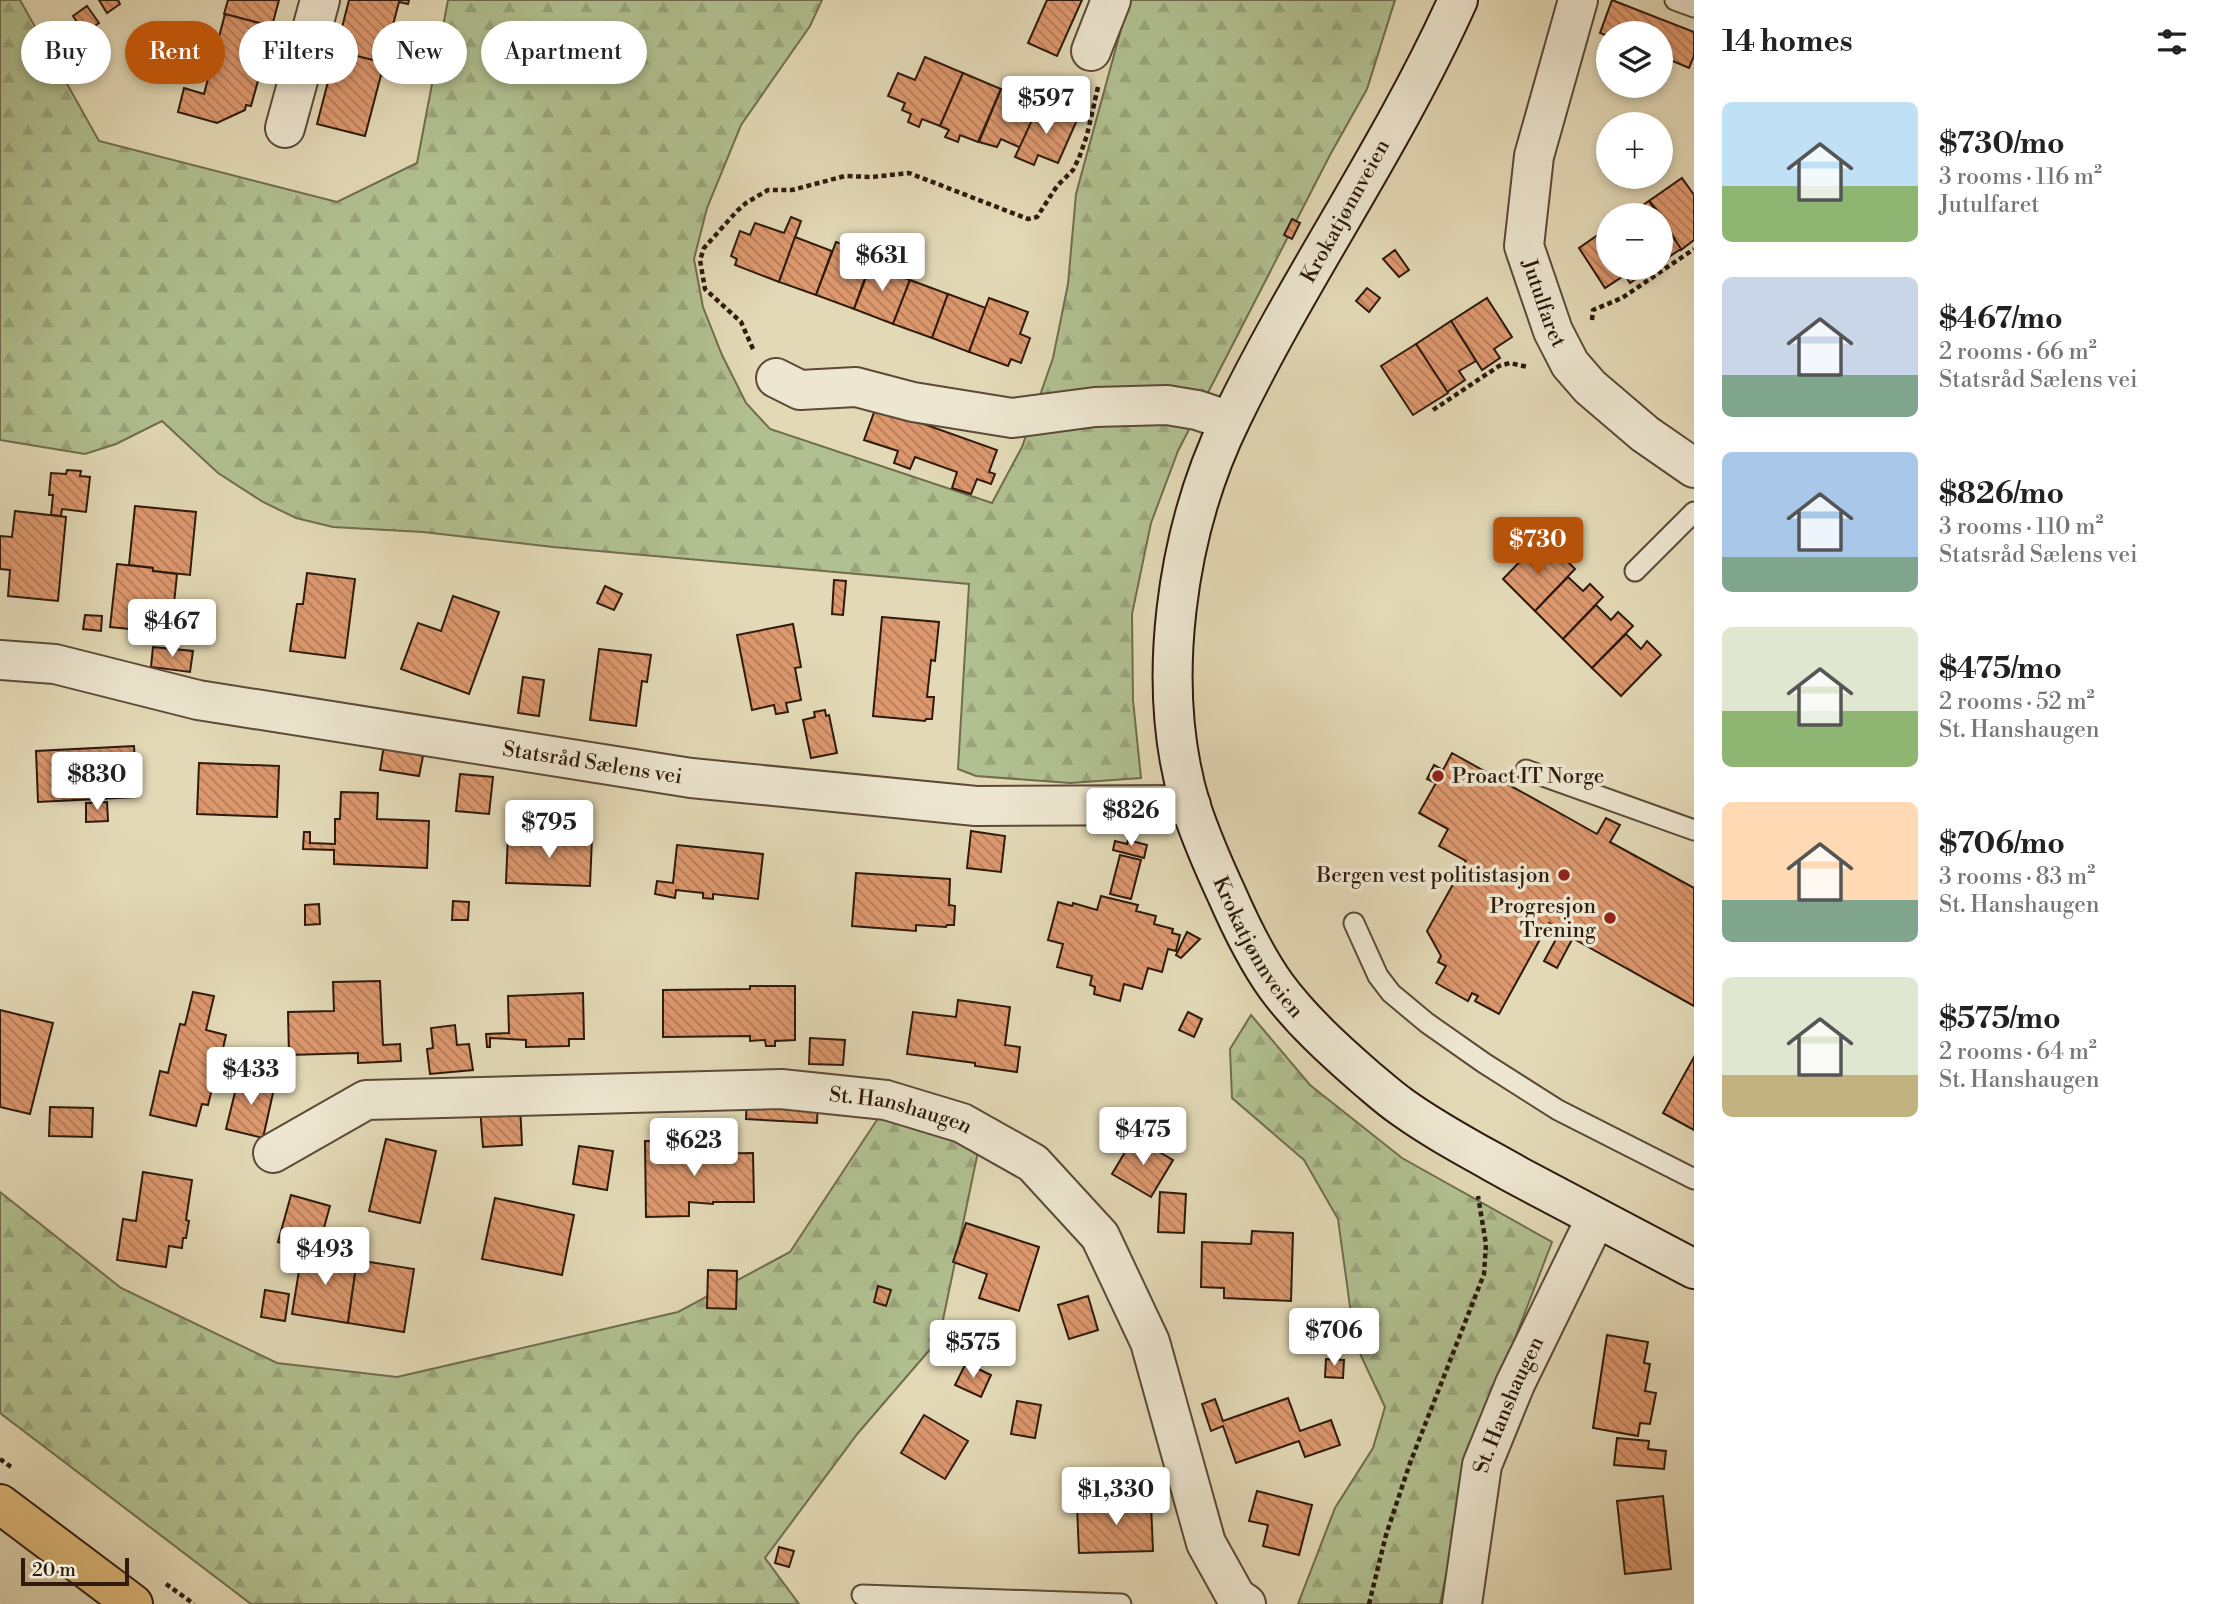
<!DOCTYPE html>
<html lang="en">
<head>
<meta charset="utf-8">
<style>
	:root { --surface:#fff; --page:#f6f6f6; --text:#222; --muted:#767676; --accent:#b45309 }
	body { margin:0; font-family:"Libre Bodoni",serif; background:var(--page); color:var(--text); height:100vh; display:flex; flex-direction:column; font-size:26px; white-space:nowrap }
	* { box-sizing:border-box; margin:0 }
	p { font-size:23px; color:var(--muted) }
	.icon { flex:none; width:38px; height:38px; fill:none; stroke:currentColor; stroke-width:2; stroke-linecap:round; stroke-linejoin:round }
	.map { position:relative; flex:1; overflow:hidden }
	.sheet { display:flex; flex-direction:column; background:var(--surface); width:525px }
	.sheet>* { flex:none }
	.guide { position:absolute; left:21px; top:21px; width:665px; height:63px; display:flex; gap:14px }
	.tools { position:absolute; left:1596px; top:21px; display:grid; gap:14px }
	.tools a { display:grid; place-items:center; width:77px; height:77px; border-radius:50%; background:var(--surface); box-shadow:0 4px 10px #0003; font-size:35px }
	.scale { position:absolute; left:21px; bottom:18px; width:108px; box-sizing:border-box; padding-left:7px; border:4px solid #2f1a0d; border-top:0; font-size:19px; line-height:24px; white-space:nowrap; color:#2f1a0d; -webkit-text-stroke:5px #ede6d0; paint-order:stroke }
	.price { position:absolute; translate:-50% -60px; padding:0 16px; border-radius:7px; background:#fff; color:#222; font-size:23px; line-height:46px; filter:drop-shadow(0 2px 4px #0008) }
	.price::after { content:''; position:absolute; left:50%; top:42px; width:21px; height:16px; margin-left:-10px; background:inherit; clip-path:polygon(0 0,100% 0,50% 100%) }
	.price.active { background:var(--accent); color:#fff }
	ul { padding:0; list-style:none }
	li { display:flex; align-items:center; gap:21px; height:175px; padding:0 28px }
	li span { display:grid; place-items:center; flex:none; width:196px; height:140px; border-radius:10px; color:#555 }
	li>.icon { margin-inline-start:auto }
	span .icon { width:84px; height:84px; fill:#fffc; stroke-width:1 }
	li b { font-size:30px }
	h2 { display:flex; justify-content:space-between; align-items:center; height:84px; padding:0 28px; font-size:30px }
	.chip { padding:0 24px; border-radius:32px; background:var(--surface); box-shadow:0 4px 10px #0003; font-size:24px; line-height:63px }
	.chip.active { background:var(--accent); color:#fff }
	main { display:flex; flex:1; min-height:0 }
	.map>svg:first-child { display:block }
	.forest { fill:url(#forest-firs); stroke:#706d4e; stroke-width:2 }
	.building { fill:url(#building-back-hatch); stroke:#2f1a0d; stroke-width:2 }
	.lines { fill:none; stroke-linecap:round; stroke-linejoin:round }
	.lane-casing { stroke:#5c4a37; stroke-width:23 }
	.street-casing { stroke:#5c4a37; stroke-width:42 }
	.secondary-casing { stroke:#2f1a0d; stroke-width:42 }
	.primary-casing { stroke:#2f1a0d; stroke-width:42 }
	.path { stroke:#2f1a0d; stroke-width:4.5; stroke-dasharray:5 3.5; stroke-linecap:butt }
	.lane { stroke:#ede6d0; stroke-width:19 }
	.street { stroke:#ede6d0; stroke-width:38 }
	.secondary { stroke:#ede6d0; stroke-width:38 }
	.primary { stroke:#e2bc7b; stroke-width:38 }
	.poi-dot { fill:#8f2418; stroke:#ede6d0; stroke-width:2.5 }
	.labels { text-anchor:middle; stroke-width:7; stroke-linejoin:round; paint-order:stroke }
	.street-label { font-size:21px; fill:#2f1a0d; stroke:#ede6d0 }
	.poi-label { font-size:21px; fill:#2f1a0d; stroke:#ede6d0; text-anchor:end }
</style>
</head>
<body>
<main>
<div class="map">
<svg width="1694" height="1604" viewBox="0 0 1694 1604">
	<defs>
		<pattern id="forest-firs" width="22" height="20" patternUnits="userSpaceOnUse" patternTransform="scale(1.75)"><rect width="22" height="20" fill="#b1c090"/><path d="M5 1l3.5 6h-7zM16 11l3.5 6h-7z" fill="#99a47b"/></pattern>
		<pattern id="building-back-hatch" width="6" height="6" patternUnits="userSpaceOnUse" patternTransform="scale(1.75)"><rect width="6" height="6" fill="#dd986e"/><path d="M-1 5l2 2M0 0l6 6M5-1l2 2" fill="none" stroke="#b47b59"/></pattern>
	</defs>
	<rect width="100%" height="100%" fill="#e3d9b6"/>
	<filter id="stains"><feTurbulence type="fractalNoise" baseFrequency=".00286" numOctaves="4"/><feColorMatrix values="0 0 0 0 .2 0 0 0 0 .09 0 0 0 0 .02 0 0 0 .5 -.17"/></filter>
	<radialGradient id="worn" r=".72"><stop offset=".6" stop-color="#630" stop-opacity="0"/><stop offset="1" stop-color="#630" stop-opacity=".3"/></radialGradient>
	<g class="forest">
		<path d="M0,0H20L99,141L337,202L417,163L448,0H822L810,26L741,125L707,208L694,259L703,307L722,355L746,403L770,429L992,503L1022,447L1053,358L1068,284L1076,194L1129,0H1395L1367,89L1330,155L1178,451L1151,523L1132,614L1133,700L1141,778L1070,783L976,776L958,769L969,584L553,547L423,532L333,527L296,518L263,502L218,473L162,421L116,444L85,454L0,440Z"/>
		<path d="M1251,1015L1310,1085L1402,1158L1552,1242L1473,1448L1440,1604H1298L1335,1508L1373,1448L1385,1407L1355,1343L1338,1219L1304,1160L1232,1098L1230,1049Z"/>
		<path d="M896,1091L980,1142L939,1339L858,1433L765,1558L799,1604H251L0,1413V1192L121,1288L277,1363L397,1377L678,1312L790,1252Z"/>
	</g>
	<g class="building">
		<path d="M99,0H118L120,4L107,13Z"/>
		<path d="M228,0H279L272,26L224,14Z"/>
		<path d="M349,0H409L408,4L399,2L383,63L336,51Z"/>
		<path d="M1047,0H1082L1057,56L1028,43Z"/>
		<path d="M1612,0L1694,32V56L1689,68L1661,56V33H1608V36L1600,33Z"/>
		<path d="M87,6L99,23L85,33L73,16Z"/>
		<path d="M225,14L289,31L285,49L267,45L263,58L269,60L266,71L261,70L251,106L246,105L245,110L217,123L178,112L184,88L204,94Z"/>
		<path d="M336,51L402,67L398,79L381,75L365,136L317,124Z"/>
		<path d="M925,57L963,73L940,126L922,119L919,127L908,122L911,114L902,110L905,103L888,96L898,73L915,80Z"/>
		<path d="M963,73L1001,89L978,142L960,135L958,142L945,137L949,130L940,126Z"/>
		<path d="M1001,89L1039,105L1021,148L1001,139L997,147L979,142Z"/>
		<path d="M1039,105L1077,120L1058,163L1038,155L1034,165L1015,157Z"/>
		<path d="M1682,178L1694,195V240L1681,250L1661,215L1649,201Z"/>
		<path d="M1649,201L1658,215H1628Z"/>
		<path d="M791,217L801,221L779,282L735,265L737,259L731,256L740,231L750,235L755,223L784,233Z"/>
		<path d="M1292,219L1300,223L1292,239L1284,235Z"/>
		<path d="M1661,219L1681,249L1664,260L1661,255Z"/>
		<path d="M1608,228V268H1645L1647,271L1630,283L1625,275L1605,288L1579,248Z"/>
		<path d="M795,237L832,251L816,295L779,282Z"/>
		<path d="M836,242L873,255L854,309L816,295Z"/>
		<path d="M1395,250L1409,270L1399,277L1383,259Z"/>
		<path d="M873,259L893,266L890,273L910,280L893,324L854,309Z"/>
		<path d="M910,280L948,294L932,338L893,324Z"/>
		<path d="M1367,288L1380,298L1369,312L1356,301Z"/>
		<path d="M948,294L986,308L969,352L932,338Z"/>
		<path d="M989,298L1028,312L1020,334L1030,338L1021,363L1011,359L1008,366L969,352Z"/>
		<path d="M1487,298L1512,337L1494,349L1500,358L1482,370L1451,321Z"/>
		<path d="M1451,321L1476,361L1459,371L1465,380L1447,392L1416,344Z"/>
		<path d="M1416,344L1448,393L1413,415L1381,366Z"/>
		<path d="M876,407L997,450L989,472L995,474L991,484L977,479L971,494L952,488L957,472L915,457L910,469L894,463L898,451L864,440Z"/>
		<path d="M67,470L81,471L80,476L90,477L86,512L62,509L61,516L51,515L53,495H49L51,473L66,474Z"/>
		<path d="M135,506L196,512L190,575L153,571V568L129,565Z"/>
		<path d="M15,511L66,517L58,601L8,596L10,570L0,569V536L12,537Z"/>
		<path d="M1536,545L1553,561L1560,554L1575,569L1535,611L1503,579Z"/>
		<path d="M117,564L153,568V571L177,574L171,633L110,627Z"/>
		<path d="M307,573L355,579L345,658L290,651L297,604H303Z"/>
		<path d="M1568,577L1583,591L1590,584L1603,597L1563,639L1535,611Z"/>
		<path d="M834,580L846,581L843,615L832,614Z"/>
		<path d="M605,586L622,594L614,610L597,603Z"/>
		<path d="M453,596L499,612L469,694L401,669L418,623L441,631Z"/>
		<path d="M1596,605L1611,620L1618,612L1633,626L1592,668L1563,639Z"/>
		<path d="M85,615L102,616L101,631L83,629Z"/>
		<path d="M882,617L939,622L935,661L931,660L927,697H934L932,719H926L925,721L873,716Z"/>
		<path d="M793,624L801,667L795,668L801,700L786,703L788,712L776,714L774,705L752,710L737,635Z"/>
		<path d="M1626,634L1641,649L1647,641L1661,655L1621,696L1592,668Z"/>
		<path d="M153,647L193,651L190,672L151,667Z"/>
		<path d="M599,649L651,655L647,682L642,681L636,726L590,720Z"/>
		<path d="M523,677L544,680L539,716L518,713Z"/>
		<path d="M825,710L826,716L829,715L837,753L811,758L803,720L815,717L814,712Z"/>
		<path d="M384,745L424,751L419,776L380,770Z"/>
		<path d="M134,746L137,797L38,802L36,751Z"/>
		<path d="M1452,753L1597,834L1606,818L1620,825L1610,842L1694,888V1006L1574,939V936L1557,968L1544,961L1561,930L1549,923L1499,1014L1475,1001L1478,996L1472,993L1468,1001L1436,983L1446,966L1438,962L1441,956L1427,931L1466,861L1439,846L1448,829L1419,813L1436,783L1427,779L1434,765L1443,770Z"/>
		<path d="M199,763L279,766L277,817L197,814Z"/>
		<path d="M460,774L493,777L489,814L456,811Z"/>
		<path d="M341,792L378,793L377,819L429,821L427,868L334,864V850L303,849L304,832H310V843L335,844V819H340Z"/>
		<path d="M107,802L108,821L86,822V803Z"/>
		<path d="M971,831L1005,836L1001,872L967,868Z"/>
		<path d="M508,834L592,837L590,886L506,883Z"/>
		<path d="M1128,840L1147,845L1144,858L1113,850L1115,841L1127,844Z"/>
		<path d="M677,845L763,854L758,899L713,894V899L703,898V893L676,890L675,898L655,894L657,881L673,883Z"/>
		<path d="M1120,855L1141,860L1131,899L1110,894Z"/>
		<path d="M856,873L950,879L949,905L955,906L954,925H947L946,927L916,925V931L852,926Z"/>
		<path d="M1101,896L1138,905L1136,911L1156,916L1154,924L1173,929L1172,933L1180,935L1176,951L1168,949L1162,972L1148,968L1142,989L1124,984L1120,1001L1094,994L1095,987L1090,985L1092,976L1057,967L1063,944L1048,940L1058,902L1072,906L1073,903L1097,910Z"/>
		<path d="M453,901L469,902L468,920H452Z"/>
		<path d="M319,904L320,924L305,925V905Z"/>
		<path d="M1187,932L1200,939L1181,958L1176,955Z"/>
		<path d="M380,981L383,1045L400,1044L401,1061L358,1063V1053L289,1055L288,1012L334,1011L333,982Z"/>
		<path d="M750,986H795V1040L775,1041V1046H766L765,1040L750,1041V1036L663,1037V990L750,989Z"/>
		<path d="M193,992L214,996L206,1030L226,1035L214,1089H212L208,1105L202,1104L196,1126L150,1115L160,1071L168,1073L180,1024L185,1025Z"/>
		<path d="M583,993L584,1039H569V1046L526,1047V1040L490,1038V1047H487L486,1034L509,1033L508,996Z"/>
		<path d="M958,1000L1010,1007L1005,1045L1020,1047L1017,1072L975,1066V1063L907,1054L913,1012L956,1017Z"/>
		<path d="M0,1010L53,1023L30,1114L0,1107Z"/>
		<path d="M1188,1012L1202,1019L1194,1037L1179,1030Z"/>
		<path d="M455,1025L457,1045L469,1044L473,1070L430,1074L427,1049L433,1048L431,1028Z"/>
		<path d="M810,1038L845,1040L843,1065L809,1064Z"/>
		<path d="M1694,1057V1130L1663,1113Z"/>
		<path d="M239,1076L275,1084L263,1138L226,1129Z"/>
		<path d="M747,1094L818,1099L817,1123L746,1119Z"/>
		<path d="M520,1104L522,1145L483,1147L480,1107Z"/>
		<path d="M50,1107L93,1108L92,1137L49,1136Z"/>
		<path d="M1134,1137L1173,1160L1151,1197L1112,1174Z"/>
		<path d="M386,1139L436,1151L420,1223L369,1211Z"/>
		<path d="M645,1141H688V1154L753,1153L754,1202H713V1204L689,1202V1216L646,1217Z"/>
		<path d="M579,1146L613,1151L607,1190L573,1184Z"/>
		<path d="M143,1172L192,1180L186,1220L189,1221L186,1238H183L182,1248L169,1246L166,1267L117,1260L123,1219L136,1221Z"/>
		<path d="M1160,1192L1186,1194L1184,1233L1158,1232Z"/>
		<path d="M291,1195L330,1206L317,1253L278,1242Z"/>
		<path d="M495,1198L574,1215L562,1275L482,1259Z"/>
		<path d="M966,1223L1039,1247L1019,1311L979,1298L987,1274L953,1262Z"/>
		<path d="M1252,1231L1293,1233L1291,1301L1224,1298V1288L1201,1287L1202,1242L1251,1244Z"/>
		<path d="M302,1252L357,1260L348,1323L292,1314Z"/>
		<path d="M357,1260L414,1269L404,1332L348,1323Z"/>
		<path d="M708,1270L737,1271L736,1309L707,1308Z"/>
		<path d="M878,1286L891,1290L886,1306L874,1302Z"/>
		<path d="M265,1290L289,1294L285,1321L261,1317Z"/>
		<path d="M1088,1296L1098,1330L1069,1339L1058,1305Z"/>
		<path d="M1607,1335L1648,1342L1644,1363L1650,1364L1645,1391L1656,1393L1650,1424L1640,1423L1638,1436L1593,1428Z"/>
		<path d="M1326,1359L1344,1360L1343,1378L1325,1377Z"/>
		<path d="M966,1363L991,1375L981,1397L955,1385Z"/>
		<path d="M1288,1398L1300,1431L1331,1420L1340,1445L1305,1457L1299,1441L1236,1463L1223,1426L1211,1431L1202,1404L1215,1399L1223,1421Z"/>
		<path d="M1017,1401L1041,1405L1035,1438L1011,1434Z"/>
		<path d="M924,1415L968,1441L945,1479L901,1453Z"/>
		<path d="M1617,1438L1649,1441L1648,1449L1666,1451L1664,1469L1614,1465Z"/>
		<path d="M1257,1491L1312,1505L1299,1555L1263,1546L1268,1525L1249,1521Z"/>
		<path d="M1148,1496V1504H1151L1153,1551L1079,1553L1077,1506L1127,1505V1497Z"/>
		<path d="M1663,1496L1671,1569L1625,1574L1617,1501Z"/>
		<path d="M779,1547L794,1551L789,1567L775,1563Z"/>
	</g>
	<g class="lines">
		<g class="lane-casing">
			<g id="lane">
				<path d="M1675,0L1694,7"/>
				<path d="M1635,571L1694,512"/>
				<path d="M1526,770L1694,830"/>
				<path d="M1354,923L1378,976L1391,993L1427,1023L1484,1063L1558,1110L1694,1179"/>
				<path d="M862,1595L1121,1604"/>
			</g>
		</g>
		<g class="street-casing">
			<g id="street">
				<path id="s1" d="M1578,0L1534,156L1524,246L1553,331L1570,364L1590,387L1645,434L1694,468"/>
				<path d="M1091,51L1111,0"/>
				<path d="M285,128L320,0"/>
				<path d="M776,378L800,390L856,387L913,402L1012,418L1095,407L1167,405L1197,410L1230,421"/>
				<path id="s2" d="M0,660L55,664L198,700L691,778L976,806L1191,805"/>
				<path id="s3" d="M273,1153L366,1100L781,1089L886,1100L962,1123L1033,1163L1100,1236L1150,1342L1206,1543L1236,1597L1246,1604"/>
				<path id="s4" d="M1462,1604L1482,1465L1515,1384L1596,1218"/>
			</g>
		</g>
		<g class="secondary-casing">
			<g id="secondary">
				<path id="s5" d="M1458,0C1393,145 1300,276 1231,419C1176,532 1154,686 1191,807C1201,837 1214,867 1227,895C1241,927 1256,958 1276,986C1301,1020 1334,1050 1365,1077C1377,1087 1389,1098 1402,1107C1438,1133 1479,1154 1518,1176C1577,1207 1635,1238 1694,1269"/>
			</g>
		</g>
		<g class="primary-casing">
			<path id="primary" d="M0,1504L133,1604"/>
		</g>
		<g class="path">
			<path d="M1592,320L1593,310L1622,298L1694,249"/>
			<path d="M753,349L741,322L705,289L700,260L704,248L737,211L746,203L768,190H792L845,176L872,177L909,173L1028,219L1037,217L1057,186L1073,170L1079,158L1087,135L1098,87"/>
			<path d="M1433,410L1499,366L1510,363L1528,367"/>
			<path d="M0,1459L11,1467"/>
			<path d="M166,1584L194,1604"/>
			<path d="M1369,1604L1386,1535L1410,1463L1484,1274L1486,1244L1478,1196"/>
		</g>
		<use href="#lane" class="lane"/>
		<use href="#street" class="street"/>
		<use href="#secondary" class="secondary"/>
		<use href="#primary" class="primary"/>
	</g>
	<g class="poi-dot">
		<circle cx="1438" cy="776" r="7"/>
		<circle cx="1564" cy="875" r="7"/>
		<circle cx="1610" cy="918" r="7"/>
	</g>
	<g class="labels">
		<g class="street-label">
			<text transform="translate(1345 211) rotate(-61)" y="7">Krokatjønnveien</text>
			<text dy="7" stroke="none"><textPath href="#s1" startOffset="313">Jutulfaret</textPath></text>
			<text dy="7" stroke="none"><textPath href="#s2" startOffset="602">Statsråd Sælens vei</textPath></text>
			<text dy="7" stroke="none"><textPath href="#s5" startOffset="1031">Krokatjønnveien</textPath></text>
			<text dy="7" stroke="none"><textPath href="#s3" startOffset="644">St. Hanshaugen</textPath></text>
			<text dy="7" stroke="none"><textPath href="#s4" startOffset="206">St. Hanshaugen</textPath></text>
		</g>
		<g class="poi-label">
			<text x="1452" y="783" text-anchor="start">Proact IT Norge</text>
			<text x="1550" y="882">Bergen vest politistasjon</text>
			<text x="1596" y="913">Progresjon<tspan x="1596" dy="24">Trening</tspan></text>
		</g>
	</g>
	<rect width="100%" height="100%" filter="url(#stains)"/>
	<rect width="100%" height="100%" fill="url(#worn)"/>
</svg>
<div class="tools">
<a><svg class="icon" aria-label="layers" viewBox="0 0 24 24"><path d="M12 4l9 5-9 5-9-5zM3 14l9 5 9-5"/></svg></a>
<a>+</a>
<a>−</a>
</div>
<div class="scale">20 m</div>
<b class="price" style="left:1046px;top:136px">$597</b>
<b class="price" style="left:882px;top:293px">$631</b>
<b class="price active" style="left:1538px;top:577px">$730</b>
<b class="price" style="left:172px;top:659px">$467</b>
<b class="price" style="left:97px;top:812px">$830</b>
<b class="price" style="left:1131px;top:848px">$826</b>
<b class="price" style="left:549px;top:860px">$795</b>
<b class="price" style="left:251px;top:1107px">$433</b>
<b class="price" style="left:1143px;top:1167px">$475</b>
<b class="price" style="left:694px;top:1178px">$623</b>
<b class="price" style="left:325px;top:1287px">$493</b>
<b class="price" style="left:1334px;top:1368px">$706</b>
<b class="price" style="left:973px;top:1380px">$575</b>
<b class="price" style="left:1116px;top:1527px">$1,330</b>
<div class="guide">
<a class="chip">Buy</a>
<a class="chip active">Rent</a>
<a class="chip">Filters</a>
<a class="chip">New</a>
<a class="chip">Apartment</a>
</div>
</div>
<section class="sheet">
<h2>14 homes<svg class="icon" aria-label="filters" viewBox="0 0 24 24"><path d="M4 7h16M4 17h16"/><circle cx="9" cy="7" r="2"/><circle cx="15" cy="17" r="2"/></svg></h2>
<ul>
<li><span style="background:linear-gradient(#bfe0f5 60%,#8fb573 0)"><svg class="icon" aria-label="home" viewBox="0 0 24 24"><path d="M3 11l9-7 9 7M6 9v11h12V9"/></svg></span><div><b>$730/mo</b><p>3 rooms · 116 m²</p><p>Jutulfaret</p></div></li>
<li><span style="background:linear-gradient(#c9d6e8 70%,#7fa58c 0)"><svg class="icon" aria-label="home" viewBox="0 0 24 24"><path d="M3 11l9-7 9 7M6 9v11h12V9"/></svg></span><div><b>$467/mo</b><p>2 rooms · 66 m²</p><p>Statsråd Sælens vei</p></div></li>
<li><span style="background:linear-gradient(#a9c7e8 75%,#7fa58c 0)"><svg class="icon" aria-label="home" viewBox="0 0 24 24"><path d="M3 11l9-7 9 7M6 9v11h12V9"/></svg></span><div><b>$826/mo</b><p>3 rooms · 110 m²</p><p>Statsråd Sælens vei</p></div></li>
<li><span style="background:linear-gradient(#dfe7d0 60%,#8fb573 0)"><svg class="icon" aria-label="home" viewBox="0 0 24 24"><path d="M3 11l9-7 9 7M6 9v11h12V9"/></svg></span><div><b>$475/mo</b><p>2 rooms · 52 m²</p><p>St. Hanshaugen</p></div></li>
<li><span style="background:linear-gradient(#ffd9b3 70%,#7fa58c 0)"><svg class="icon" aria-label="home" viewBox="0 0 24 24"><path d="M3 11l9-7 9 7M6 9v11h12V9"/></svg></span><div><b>$706/mo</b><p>3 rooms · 83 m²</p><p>St. Hanshaugen</p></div></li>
<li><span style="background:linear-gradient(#dfe7d0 70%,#c2b280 0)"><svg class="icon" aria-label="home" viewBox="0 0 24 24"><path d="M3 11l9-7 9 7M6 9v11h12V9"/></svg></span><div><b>$575/mo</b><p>2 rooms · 64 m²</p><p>St. Hanshaugen</p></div></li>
</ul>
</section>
</main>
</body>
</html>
